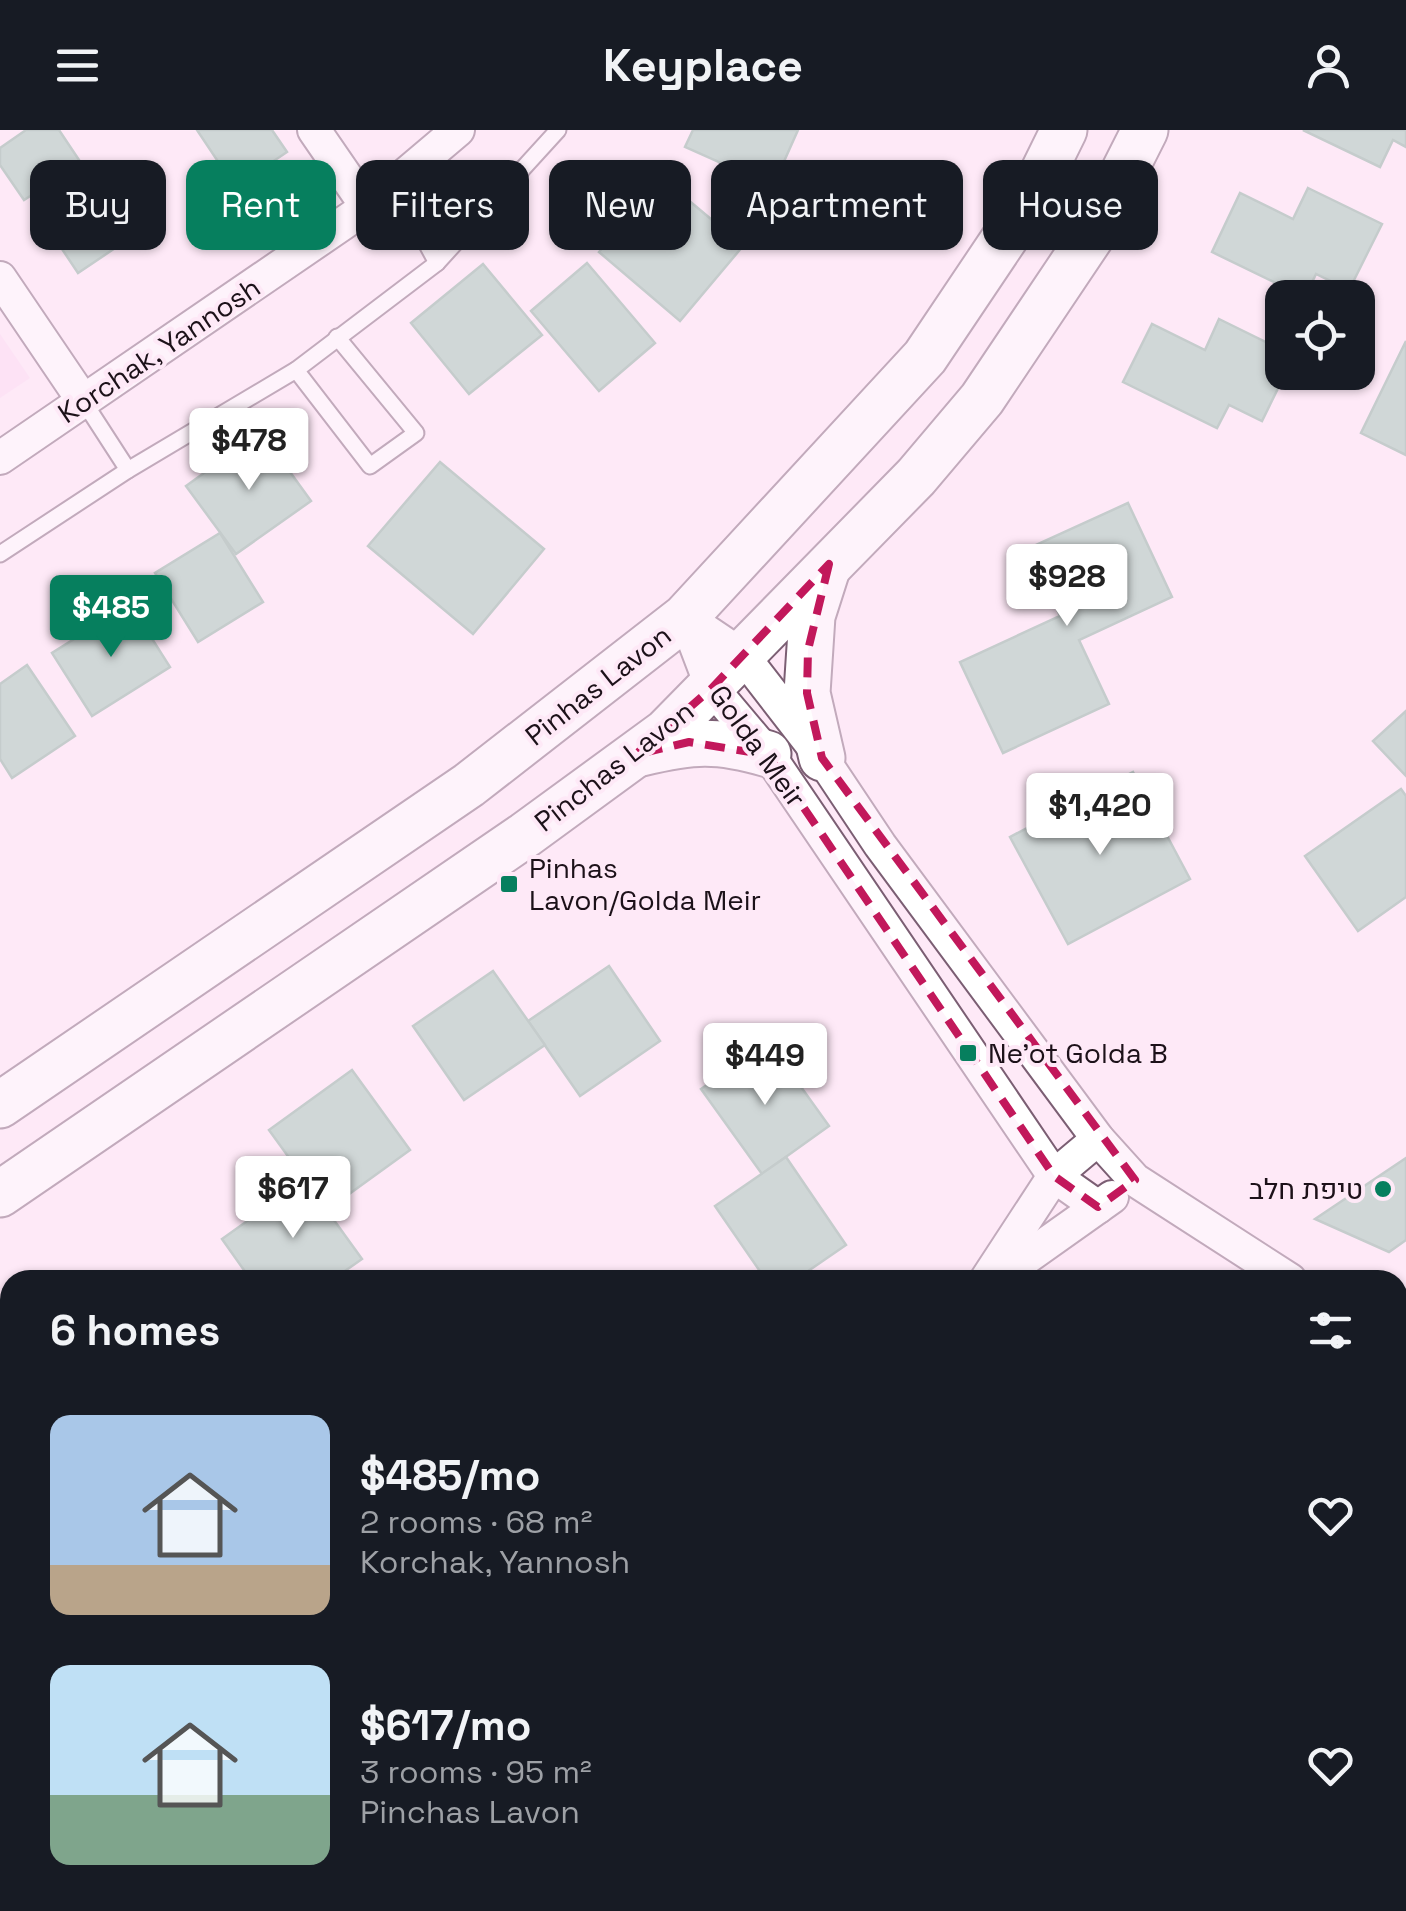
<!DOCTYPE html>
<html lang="en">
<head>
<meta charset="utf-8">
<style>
	:root { --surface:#171b24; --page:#20242c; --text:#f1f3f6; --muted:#9ea1a6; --accent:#067f5e }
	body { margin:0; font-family:"Space Grotesk",Heebo,sans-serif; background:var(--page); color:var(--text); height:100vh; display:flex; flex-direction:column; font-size:38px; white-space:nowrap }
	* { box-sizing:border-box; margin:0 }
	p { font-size:32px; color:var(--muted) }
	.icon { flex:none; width:55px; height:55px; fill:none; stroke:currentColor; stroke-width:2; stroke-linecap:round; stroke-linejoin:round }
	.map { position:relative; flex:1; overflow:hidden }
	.panel { position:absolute; left:0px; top:1140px; width:1408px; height:642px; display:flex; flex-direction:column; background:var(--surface); border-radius:30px 30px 0 0; box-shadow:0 2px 8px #0004 }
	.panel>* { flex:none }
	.banner { position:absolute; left:30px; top:30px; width:1348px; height:90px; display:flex; gap:20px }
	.controls { position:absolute; left:1265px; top:150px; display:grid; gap:20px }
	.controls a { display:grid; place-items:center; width:110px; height:110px; border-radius:20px; background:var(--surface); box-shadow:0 2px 8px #0004; font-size:50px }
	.price { position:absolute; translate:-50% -85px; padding:0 22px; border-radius:10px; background:#fff; color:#222; font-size:32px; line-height:65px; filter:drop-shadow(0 2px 5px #0008) }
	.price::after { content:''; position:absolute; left:50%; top:60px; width:30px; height:22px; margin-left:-15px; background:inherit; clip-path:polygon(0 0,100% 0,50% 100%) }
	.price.active { background:var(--accent); color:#fff }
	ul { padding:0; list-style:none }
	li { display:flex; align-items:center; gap:30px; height:250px; padding:0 50px }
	li span { display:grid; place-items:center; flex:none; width:280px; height:200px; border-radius:20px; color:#555 }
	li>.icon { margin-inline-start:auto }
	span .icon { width:120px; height:120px; fill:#fffc; stroke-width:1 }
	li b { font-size:42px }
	h2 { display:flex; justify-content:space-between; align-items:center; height:120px; padding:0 50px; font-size:42px }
	.chip { padding:0 35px; border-radius:20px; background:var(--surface); box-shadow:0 2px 8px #0004; font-size:35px; line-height:90px }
	.chip.active { background:var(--accent); color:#fff }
	header { display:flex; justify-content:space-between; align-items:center; height:130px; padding:0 50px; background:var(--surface); font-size:45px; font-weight:700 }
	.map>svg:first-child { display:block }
	.built { fill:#fcdaf1 }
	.grass { fill:url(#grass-tufts) }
	.green { fill:#f1c9e4 }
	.building { fill:#9ac2b0; stroke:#81a897; stroke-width:2.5 }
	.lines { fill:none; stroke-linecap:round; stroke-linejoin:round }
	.service-casing { stroke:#7b5e73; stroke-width:19 }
	.minor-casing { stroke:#7b5e73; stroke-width:36 }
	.secondary-casing { stroke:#7b5e73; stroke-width:49 }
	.path { stroke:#8d7d88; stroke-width:6; stroke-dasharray:2.5 8; stroke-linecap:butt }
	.service { stroke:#fff; stroke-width:15 }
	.minor { stroke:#fff; stroke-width:32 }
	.secondary { stroke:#fff; stroke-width:45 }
	.marked { fill:none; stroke:#c2185b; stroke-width:8; stroke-dasharray:20 12; stroke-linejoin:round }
	.poi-dot { fill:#067f5e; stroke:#fee9f7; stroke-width:4 }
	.labels { text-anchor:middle; stroke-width:8; stroke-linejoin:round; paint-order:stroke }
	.street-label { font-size:28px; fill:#1c1119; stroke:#fee9f7 }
	.poi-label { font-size:28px; fill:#1c1119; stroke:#fee9f7; text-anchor:start }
</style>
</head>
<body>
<header><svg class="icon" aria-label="menu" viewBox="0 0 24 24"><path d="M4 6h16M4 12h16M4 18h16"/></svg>Keyplace<svg class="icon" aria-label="person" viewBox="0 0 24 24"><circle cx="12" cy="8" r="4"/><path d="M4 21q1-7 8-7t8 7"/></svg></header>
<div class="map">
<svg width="1406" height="1781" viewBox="0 0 1406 1781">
	<defs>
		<pattern id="grass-tufts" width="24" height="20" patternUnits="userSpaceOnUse" patternTransform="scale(2.5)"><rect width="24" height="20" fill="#f1c9e4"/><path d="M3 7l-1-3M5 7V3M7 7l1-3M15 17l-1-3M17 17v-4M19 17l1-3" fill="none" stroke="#ceacc3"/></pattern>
	</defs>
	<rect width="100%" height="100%" fill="#fee9f7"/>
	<path class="built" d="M0,204L30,248L0,268Z"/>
	<path class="grass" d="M0,1327L10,1341V1448L0,1434Z"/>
	<path class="green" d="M403,1773H492L498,1781H409Z"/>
	<g class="building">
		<path d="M26,0H59L81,33L24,70L0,35V18Z"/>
		<path d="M197,0H272L287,22L235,57Z"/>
		<path d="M693,0H798L773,56L685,17Z"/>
		<path d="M1303,0H1406V17L1393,10L1380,37Z"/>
		<path d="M91,43L133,106L78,143L36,80Z"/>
		<path d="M662,48L743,116L680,191L599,122Z"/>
		<path d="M1308,58L1382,94L1349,160L1316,144L1305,167L1212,122L1240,63L1293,89Z"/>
		<path d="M587,133L655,213L599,261L531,181Z"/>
		<path d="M483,134L542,205L469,264L411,193Z"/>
		<path d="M1219,189L1282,220V242H1286L1262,291L1229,275L1217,298L1123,252L1152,194L1205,220Z"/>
		<path d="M1406,211V325L1361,303Z"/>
		<path d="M261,302L311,371L236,424L186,356Z"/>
		<path d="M440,332L544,419L473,504L368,416Z"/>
		<path d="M1128,373L1172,467L1079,510L1109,574L1003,623L960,532L1060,486L1029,418Z"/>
		<path d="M220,403L263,472L198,512L155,443Z"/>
		<path d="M130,474L170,537L92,586L52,523Z"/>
		<path d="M27,535L75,606L12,648L0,629V554Z"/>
		<path d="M1406,581V646L1373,611Z"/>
		<path d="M1133,642L1190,749L1068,814L1010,707Z"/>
		<path d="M1401,659L1406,666V767L1358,801L1305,726Z"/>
		<path d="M609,836L660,911L580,966L528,891Z"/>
		<path d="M493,841L545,915L464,970L413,896Z"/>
		<path d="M768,911L829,996L762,1044L701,959Z"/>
		<path d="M352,940L410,1020L327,1080L269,1000Z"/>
		<path d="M786,1027L846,1115L795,1150H766L715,1076Z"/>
		<path d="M1406,1028V1110L1389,1122L1315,1089Z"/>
		<path d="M305,1050L362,1129L332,1150H251L222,1109Z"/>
		<path d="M1406,1343V1407L1398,1393V1348Z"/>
	</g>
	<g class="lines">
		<g class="service-casing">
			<g id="service">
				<path d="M394,54L437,133"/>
				<path d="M296,240L370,336L416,303L337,207"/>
				<path d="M84,272L128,340"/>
				<path d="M0,424L128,340L296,240L437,133L558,0"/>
				<path d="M0,1727L10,1740"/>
				<path d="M37,1772L44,1781"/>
			</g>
		</g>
		<g class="minor-casing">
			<g id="minor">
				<path d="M314,0L367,77"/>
				<path d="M0,148L84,272"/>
				<path d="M0,328L367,77L458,0"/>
				<path d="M685,487L743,526L822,628L880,715L1098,1009L1135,1050L1290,1150"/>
				<path d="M685,487L712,558L770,627L1054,1046L1098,1077"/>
				<path d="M986,1150L1054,1046L1098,1009"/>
				<path d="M995,1150L1112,1067"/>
				<path d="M1398,1199L1406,1203"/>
				<path d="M523,1772L529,1781"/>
			</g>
		</g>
		<g class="secondary-casing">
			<g id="secondary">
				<path d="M641,623C694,611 715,609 768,624"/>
				<path d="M822,628L807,563L812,486L827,439"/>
				<path d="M0,975L469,655L685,487L925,227L1027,75L1064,0"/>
				<path d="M0,1064L525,705L666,602L916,347L982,269L1092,105L1145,0"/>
				<path d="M0,1202L10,1243"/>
				<path d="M0,1269L10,1283"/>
				<path d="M0,1489L10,1503"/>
				<path d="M214,1772L220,1781"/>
				<path d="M352,1772L359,1781"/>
			</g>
		</g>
		<g class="path">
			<path d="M0,1564L10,1578"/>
			<path d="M1398,1732L1406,1726"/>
			<path d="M1398,1764L1406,1774"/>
			<path d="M151,1772L157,1781"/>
			<path d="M1147,1772L1156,1781"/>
			<path d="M1333,1781L1344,1772"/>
		</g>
		<use href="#service" class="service"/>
		<use href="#minor" class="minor"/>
		<use href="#secondary" class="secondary"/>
	</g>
	<path d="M0 0H1406V1781H0ZM829,434L808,520L807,563L822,628L1135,1050L1098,1077L1054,1046L768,625L689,612L635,625L712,558Z" fill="#fee9f7" fill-opacity=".55" fill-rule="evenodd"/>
	<path class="marked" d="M829,434L808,520L807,563L822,628L1135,1050L1098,1077L1054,1046L768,625L689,612L635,625L712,558Z"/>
	<g class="poi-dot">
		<rect x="499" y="744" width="20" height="20" rx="5"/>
		<rect x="958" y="913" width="20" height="20" rx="5"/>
		<circle cx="1383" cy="1059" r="10"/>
	</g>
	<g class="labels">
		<g class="street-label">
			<text transform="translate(159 220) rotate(-34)" y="10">Korchak, Yannosh</text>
			<text transform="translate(598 555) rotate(-38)" y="10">Pinhas Lavon</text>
			<text transform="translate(758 616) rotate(54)" y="10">Golda Meir</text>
			<text transform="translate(614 636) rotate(-38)" y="10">Pinchas Lavon</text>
		</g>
		<g class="poi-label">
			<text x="529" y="748">Pinhas<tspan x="529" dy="32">Lavon/Golda Meir</tspan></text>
			<text x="988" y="933">Ne'ot Golda B</text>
			<text x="1363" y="1069" text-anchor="end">טיפת חלב</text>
		</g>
	</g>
</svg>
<div class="controls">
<a><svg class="icon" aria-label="locate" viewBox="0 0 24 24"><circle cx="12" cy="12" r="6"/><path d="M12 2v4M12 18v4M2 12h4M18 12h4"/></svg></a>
</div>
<b class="price" style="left:249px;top:363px">$478</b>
<b class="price" style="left:1067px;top:499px">$928</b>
<b class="price active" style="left:111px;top:530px">$485</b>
<b class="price" style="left:1100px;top:728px">$1,420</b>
<b class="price" style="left:765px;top:978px">$449</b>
<b class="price" style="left:293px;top:1111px">$617</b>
<div class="banner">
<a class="chip">Buy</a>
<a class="chip active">Rent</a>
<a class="chip">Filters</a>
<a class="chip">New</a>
<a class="chip">Apartment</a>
<a class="chip">House</a>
</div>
<section class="panel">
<h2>6 homes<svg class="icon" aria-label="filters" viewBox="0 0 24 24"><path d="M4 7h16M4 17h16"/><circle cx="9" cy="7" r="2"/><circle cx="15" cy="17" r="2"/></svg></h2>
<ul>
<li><span style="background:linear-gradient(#a9c7e8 75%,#b9a48a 0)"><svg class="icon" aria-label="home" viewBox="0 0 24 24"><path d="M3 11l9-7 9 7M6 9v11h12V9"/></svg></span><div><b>$485/mo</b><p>2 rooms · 68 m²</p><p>Korchak, Yannosh</p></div><svg class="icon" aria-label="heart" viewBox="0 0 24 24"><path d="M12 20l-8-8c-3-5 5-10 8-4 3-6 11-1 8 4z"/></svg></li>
<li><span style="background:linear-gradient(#bfe0f5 65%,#7fa58c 0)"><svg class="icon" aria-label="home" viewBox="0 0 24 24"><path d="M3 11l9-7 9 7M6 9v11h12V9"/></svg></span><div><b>$617/mo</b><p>3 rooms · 95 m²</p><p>Pinchas Lavon</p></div><svg class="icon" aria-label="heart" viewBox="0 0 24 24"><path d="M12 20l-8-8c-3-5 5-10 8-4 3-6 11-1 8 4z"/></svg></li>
</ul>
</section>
</div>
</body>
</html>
